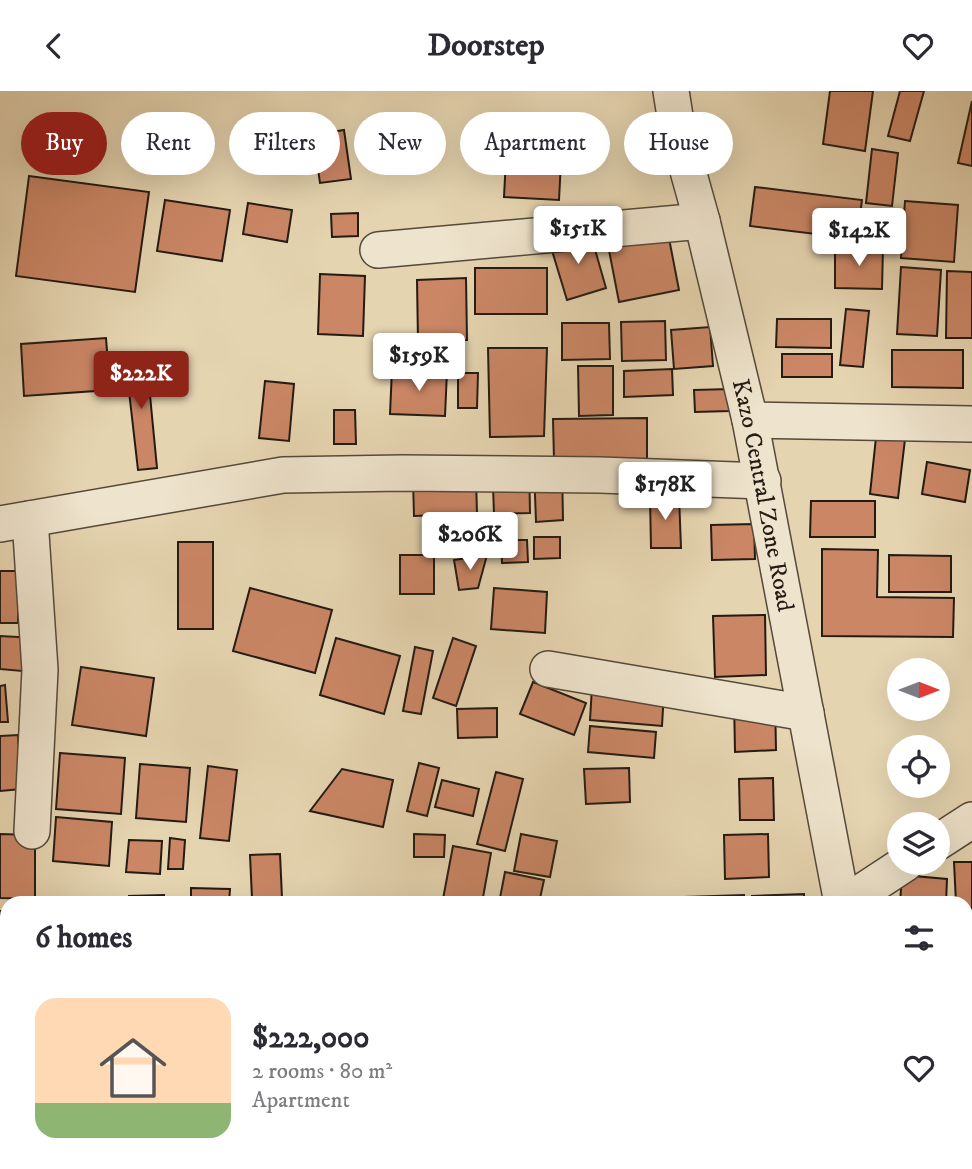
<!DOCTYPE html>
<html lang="en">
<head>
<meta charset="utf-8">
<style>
	:root { --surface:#fff; --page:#f7f7f7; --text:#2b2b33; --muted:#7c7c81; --line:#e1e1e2; --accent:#8f2418 }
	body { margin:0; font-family:"IM FELL DW Pica",serif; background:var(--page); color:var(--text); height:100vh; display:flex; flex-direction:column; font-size:26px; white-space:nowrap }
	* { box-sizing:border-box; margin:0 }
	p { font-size:23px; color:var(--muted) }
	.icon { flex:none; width:38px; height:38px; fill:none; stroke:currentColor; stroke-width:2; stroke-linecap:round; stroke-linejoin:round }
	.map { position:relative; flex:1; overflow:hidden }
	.details { position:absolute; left:0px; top:805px; width:973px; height:273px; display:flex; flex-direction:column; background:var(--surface); border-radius:21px 21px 0 0; box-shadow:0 7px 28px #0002 }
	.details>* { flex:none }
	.banner { position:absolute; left:21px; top:21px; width:931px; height:63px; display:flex; gap:14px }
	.needle { width:46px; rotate:90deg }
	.fabs { position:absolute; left:887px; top:567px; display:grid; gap:14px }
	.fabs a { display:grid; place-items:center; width:63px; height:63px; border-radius:50%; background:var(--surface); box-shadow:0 7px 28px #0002; font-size:35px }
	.price { position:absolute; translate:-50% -60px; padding:0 16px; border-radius:7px; background:#fff; color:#222; font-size:23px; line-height:46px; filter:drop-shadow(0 2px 4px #0008) }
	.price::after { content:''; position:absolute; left:50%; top:42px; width:21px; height:16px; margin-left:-10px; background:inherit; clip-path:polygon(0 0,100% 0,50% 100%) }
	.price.active { background:var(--accent); color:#fff }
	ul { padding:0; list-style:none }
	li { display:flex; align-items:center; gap:21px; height:175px; padding:0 35px }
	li+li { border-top:2px solid var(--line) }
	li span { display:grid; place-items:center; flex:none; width:196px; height:140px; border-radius:21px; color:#555 }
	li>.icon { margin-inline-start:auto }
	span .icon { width:84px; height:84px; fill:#fffc; stroke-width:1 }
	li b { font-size:30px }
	h2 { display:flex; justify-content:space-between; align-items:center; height:84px; padding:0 35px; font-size:30px }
	.chip { padding:0 24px; border-radius:32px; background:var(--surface); box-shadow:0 7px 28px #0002; font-size:24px; line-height:63px }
	.chip.active { background:var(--accent); color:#fff }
	header { display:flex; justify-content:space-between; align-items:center; height:91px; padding:0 35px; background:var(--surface); font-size:32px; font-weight:700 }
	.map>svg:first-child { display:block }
	.building { fill:#ca8665; stroke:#241b13; stroke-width:2 }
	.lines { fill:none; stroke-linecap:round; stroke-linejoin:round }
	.street-casing { stroke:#54493a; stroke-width:38 }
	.street { stroke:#eee3cc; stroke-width:35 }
	.labels { text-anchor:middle; stroke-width:5; stroke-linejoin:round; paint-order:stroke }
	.street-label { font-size:24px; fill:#241b13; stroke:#eee3cc }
</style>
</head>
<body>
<header><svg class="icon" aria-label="back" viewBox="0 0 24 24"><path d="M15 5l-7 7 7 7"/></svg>Doorstep<svg class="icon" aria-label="heart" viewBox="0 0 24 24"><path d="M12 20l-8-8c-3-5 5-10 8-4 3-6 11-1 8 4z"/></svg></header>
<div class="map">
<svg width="972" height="1078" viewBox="0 0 972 1078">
	<rect width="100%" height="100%" fill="#e5d4b0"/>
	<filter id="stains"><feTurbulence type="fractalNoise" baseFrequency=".00286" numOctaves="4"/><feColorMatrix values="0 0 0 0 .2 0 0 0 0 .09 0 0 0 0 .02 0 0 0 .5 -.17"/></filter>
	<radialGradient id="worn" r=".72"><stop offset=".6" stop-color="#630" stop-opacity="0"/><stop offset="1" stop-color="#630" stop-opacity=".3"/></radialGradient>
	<g class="building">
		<path d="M830,0H873L865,60L823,53Z"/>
		<path d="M900,0H924L910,50L888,45Z"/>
		<path d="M972,10V75L958,72Z"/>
		<path d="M262,37L301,39L299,69L261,67Z"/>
		<path d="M344,39L351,88L320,92L313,44Z"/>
		<path d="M507,48L562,51L559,109L504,106Z"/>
		<path d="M872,58L898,62L892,115L866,112Z"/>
		<path d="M29,85L149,101L135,201L16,185Z"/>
		<path d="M755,96L862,109L857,148L750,135Z"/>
		<path d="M165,109L230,119L222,170L157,160Z"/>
		<path d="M905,110L958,114L954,171L901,167Z"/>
		<path d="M248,112L292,119L287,151L243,143Z"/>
		<path d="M358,122V145L332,146L331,123Z"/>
		<path d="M667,137L679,199L619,211L607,149Z"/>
		<path d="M590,141L606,197L567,209L550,153Z"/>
		<path d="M835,156H883L882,198L835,197Z"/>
		<path d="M901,176L941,179L937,245L897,243Z"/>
		<rect x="475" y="177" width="72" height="46"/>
		<path d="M947,180L972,181V247H946Z"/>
		<path d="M320,183L365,185L363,245L318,243Z"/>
		<path d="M466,187L467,249L418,250L417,189Z"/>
		<path d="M846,218L869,220L863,276L840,274Z"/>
		<path d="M777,228H831V257L776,256Z"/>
		<path d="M665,230L666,269L622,270L621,231Z"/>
		<path d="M562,232H609L610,268L562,269Z"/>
		<path d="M710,236L713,275L674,278L671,239Z"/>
		<path d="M106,247L110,299L24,305L21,253Z"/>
		<path d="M488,257H547L544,345L490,346Z"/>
		<path d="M892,259H963V297L892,296Z"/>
		<path d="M146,263L157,377L138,379L125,265Z"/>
		<rect x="782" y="263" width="50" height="23"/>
		<path d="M578,275H613V324L579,325Z"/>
		<path d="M392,278L447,280L445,325L390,323Z"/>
		<path d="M672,278L673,304L624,306V280Z"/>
		<path d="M458,282H478L477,317H458Z"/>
		<path d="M265,290L294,293L289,350L259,347Z"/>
		<path d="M730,298V320L695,321L694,299Z"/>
		<path d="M334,319H355L356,353H334Z"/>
		<path d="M647,327V368L554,369L553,328Z"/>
		<path d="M877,337L906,340L898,407L870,403Z"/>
		<path d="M529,366L530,422L494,423L492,367Z"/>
		<path d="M927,371L970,379L965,411L922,403Z"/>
		<path d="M562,376L563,429L536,431L534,377Z"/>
		<path d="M476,387L477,423L414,425L413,389Z"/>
		<path d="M679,405L681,457H651L650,406Z"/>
		<path d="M811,410H875V446H810Z"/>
		<path d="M754,433L755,468L712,469L711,434Z"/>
		<path d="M534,446H560V467L534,468Z"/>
		<path d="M501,449H527L528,471L502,472Z"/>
		<rect x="178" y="451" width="35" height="87"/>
		<path d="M822,458L878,459L877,506L954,507L953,546L822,545Z"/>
		<rect x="400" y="464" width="34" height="39"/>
		<path d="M487,464L478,497L459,499L454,469Z"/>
		<path d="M889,464L951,465V501H889Z"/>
		<rect x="0" y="480" width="18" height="52"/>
		<path d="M250,497L332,519L315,582L233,560Z"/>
		<path d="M494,497L547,501L545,542L491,538Z"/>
		<path d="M765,524L766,584L715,586L713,525Z"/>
		<path d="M0,545L35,547L33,581L0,578Z"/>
		<path d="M336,547L400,565L384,623L320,604Z"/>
		<path d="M453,547L476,555L456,615L433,607Z"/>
		<path d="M415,556L433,560L421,623L403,620Z"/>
		<path d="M81,576L154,587L146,645L72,634Z"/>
		<path d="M533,591L586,612L574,644L520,623Z"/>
		<path d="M5,594L8,631H0V595Z"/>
		<path d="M592,596L664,600L662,635L590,629Z"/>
		<path d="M775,607L776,659L735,661L734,609Z"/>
		<path d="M497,617V646L458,647L457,618Z"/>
		<path d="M590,635L656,641L654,667L588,661Z"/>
		<path d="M18,644L21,698L0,700V645Z"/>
		<path d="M60,662L125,667L121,723L56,718Z"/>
		<path d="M419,672L439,677L427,725L407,720Z"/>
		<path d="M140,673L190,677L186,731L136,727Z"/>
		<path d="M208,675L237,679L229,750L200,747Z"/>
		<path d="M629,677L630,711L586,713L584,678Z"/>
		<path d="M342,678L393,689L383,736L310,720Z"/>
		<path d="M496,681L523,688L505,760L477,753Z"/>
		<path d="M773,687L774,729H740L739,688Z"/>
		<path d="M442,689L479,698L473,725L435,716Z"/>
		<path d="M56,726L112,731L109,775L53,770Z"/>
		<path d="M0,743L35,744V808L0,807Z"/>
		<path d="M414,743L445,744L444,766H414Z"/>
		<path d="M521,743L557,750L550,786L514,780Z"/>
		<path d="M768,743L769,786L725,788L724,744Z"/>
		<path d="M170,747L185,749L183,778H168Z"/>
		<path d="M129,749L162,750L160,783L126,781Z"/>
		<path d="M453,755L491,762L482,812H466L443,808Z"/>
		<path d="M280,763L282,807H252L250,764Z"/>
		<path d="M954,771H972V857L966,858V812H956Z"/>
		<path d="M505,781L544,789L539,812H499Z"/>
		<path d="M902,784L947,788L946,812H900Z"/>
		<path d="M191,797L230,798L229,812H191Z"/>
		<path d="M804,803V812H752V805Z"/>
		<path d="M164,804V812H129V805Z"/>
		<path d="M744,804L745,812H685V806Z"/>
		<rect x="0" y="820" width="7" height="69"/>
		<rect x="966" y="864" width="6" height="66"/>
		<rect x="0" y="908" width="7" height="49"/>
		<rect x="966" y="939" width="6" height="50"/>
		<path d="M966,1018L972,1019V1078H951V1071H966Z"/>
		<path d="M88,1071H131L129,1078H110L88,1073Z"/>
		<path d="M159,1071H183L181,1078H157Z"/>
		<path d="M192,1071H218L217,1078H190Z"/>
		<path d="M309,1071L357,1078H308Z"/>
		<path d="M525,1071H586L584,1078H523Z"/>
		<path d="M634,1071H668L684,1078H631Z"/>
		<path d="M700,1071H724L720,1078H712Z"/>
		<path d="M907,1071H945V1078H908Z"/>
	</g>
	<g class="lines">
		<g class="street-casing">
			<g id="street">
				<path id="s1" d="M671,0L678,44L702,130L750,329L842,812"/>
				<path d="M378,159L702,130"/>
				<path d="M750,329L972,333"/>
				<path d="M30,428L40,579L32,740"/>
				<path d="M0,433L283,384L402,382L600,384L763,390"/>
				<path d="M548,578L806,622"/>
				<path d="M938,751L972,729"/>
				<path d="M845,812L906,772"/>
				<path d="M966,989H972"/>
				<path d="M884,1071L885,1078"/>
				<path d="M614,1078L619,1071"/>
			</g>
		</g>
		<use href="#street" class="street"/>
	</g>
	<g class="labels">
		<g class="street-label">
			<text dy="8" stroke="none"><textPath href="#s1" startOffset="415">Kazo Central Zone Road</textPath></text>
		</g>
	</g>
	<rect width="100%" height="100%" filter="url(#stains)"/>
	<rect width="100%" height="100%" fill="url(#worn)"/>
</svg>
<div class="fabs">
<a><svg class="needle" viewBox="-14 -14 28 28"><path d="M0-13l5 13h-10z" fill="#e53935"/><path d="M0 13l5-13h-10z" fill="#7c7c81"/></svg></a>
<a><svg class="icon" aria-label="locate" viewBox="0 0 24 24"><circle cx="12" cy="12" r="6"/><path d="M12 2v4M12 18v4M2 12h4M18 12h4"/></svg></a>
<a><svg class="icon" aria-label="layers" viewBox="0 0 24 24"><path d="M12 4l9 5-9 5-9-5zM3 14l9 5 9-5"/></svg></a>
</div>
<b class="price" style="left:578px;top:175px">$151K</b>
<b class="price" style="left:859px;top:177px">$142K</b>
<b class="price" style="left:419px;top:302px">$159K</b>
<b class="price active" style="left:141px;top:320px">$222K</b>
<b class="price" style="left:665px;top:431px">$178K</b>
<b class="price" style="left:470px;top:481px">$206K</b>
<div class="banner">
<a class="chip active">Buy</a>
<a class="chip">Rent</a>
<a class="chip">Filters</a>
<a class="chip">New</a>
<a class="chip">Apartment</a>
<a class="chip">House</a>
</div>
<section class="details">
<h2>6 homes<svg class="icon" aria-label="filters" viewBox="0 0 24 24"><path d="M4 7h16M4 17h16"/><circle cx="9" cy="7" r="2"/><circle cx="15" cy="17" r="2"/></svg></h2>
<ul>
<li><span style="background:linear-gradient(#ffd9b3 75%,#8fb573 0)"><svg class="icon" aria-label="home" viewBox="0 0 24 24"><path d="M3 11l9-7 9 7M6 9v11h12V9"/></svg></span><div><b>$222,000</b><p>2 rooms · 80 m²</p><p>Apartment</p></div><svg class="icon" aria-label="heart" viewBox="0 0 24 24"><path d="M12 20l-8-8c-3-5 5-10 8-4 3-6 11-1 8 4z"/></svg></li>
</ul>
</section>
</div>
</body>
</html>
